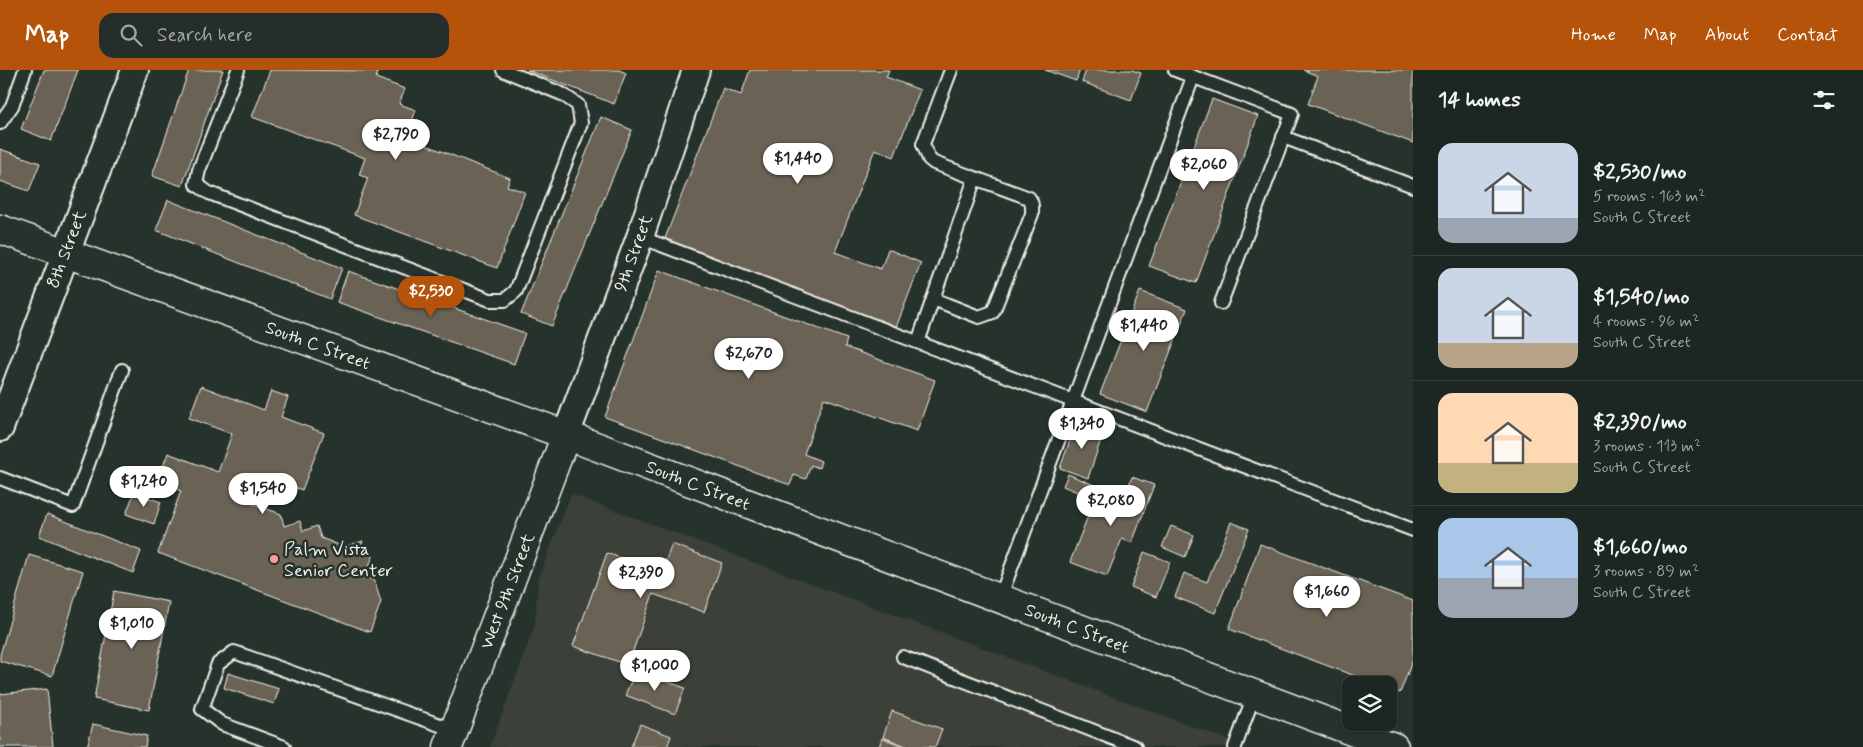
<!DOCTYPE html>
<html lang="en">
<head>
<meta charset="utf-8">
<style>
	:root { --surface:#1c2622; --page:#252e2a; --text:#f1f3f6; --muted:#a0a5a5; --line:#3a4340; --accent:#b45309 }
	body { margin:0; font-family:Mynerve,sans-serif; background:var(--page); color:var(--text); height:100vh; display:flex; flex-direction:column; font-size:19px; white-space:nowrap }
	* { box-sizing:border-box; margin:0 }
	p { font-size:16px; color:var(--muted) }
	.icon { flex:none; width:28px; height:28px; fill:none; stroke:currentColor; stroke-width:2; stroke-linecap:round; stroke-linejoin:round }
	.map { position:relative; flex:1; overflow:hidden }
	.drawer { display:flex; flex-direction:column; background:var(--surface); width:450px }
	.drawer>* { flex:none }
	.controls { position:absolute; left:1342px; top:606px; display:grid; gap:10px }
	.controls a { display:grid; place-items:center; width:55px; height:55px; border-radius:10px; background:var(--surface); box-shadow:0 1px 4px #0004,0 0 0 1px var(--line); font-size:25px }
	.price { position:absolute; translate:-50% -42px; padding:0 11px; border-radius:18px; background:#fff; color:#222; font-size:16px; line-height:32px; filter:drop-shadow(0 1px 2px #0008) }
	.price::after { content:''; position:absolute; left:50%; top:30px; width:15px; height:11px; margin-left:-8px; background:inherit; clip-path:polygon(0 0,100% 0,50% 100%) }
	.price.active { background:var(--accent); color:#fff }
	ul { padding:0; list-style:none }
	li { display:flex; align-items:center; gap:15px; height:125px; padding:0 25px }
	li+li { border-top:1px solid var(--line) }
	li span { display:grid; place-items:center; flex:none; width:140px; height:100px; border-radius:15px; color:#555 }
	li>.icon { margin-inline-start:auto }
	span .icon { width:60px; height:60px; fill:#fffc; stroke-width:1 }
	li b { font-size:21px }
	h2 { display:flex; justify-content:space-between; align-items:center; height:60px; padding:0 25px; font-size:21px }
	header { display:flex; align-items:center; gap:30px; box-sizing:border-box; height:70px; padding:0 25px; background:var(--accent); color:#fff }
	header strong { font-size:24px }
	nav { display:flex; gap:28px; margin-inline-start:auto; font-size:18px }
	.search { width:350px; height:45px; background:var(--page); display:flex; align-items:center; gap:12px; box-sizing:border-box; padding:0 18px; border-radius:15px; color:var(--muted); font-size:19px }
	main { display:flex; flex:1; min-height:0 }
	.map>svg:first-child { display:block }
	.built { fill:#3b4139 }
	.building { fill:#6b6354; stroke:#f4f1e8 }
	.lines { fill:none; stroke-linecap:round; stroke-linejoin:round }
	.lane-casing { stroke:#f4f1e8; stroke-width:16 }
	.street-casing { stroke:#f4f1e8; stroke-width:30 }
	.secondary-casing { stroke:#f4f1e8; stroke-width:31 }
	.lane { stroke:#26332d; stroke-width:12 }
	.street { stroke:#26332d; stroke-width:26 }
	.secondary { stroke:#26332d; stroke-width:28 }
	.poi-dot { fill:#ff9aa2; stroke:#26332d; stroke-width:2 }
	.labels { text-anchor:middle; stroke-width:5; stroke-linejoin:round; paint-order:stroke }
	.street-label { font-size:18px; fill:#f4f1e8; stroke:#26332d }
	.poi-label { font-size:18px; fill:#f4f1e8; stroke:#26332d; text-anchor:start }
</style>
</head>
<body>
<header>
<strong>Map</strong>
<div class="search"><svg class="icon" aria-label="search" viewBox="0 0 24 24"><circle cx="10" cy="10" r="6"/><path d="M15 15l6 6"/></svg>Search here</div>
<nav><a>Home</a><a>Map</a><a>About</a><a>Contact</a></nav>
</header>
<main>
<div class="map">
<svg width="1413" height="677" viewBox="0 0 1413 677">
	<rect width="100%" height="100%" fill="#26332d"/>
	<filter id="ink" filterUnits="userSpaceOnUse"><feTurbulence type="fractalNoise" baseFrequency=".02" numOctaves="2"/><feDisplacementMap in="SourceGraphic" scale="10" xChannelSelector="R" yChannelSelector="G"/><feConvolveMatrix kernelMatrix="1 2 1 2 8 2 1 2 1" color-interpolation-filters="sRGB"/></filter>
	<g filter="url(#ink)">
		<path class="built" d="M571,424L1247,677H490L535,555L538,510Z"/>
		<g class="building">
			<path d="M44,0H78L51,71L21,59Z"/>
			<path d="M189,0H223L182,116L152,106Z"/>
			<path d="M270,0L378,1L376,8L405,19L399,34L416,40L409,59L396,54L393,62L510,108L507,116L525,122L497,198L354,145L368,108L359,105L365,88L252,47Z"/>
			<path d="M527,0H619L626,3L614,34Z"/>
			<path d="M750,0H889L886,7L920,20L894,87L875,79L835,182L881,199L888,179L921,193L895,260L664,171L723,18L741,25Z"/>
			<path d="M1045,0H1080L1076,11Z"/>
			<path d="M1086,0H1132L1141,3L1131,30L1082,12Z"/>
			<path d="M1303,0H1413V73L1308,34L1318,6Z"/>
			<path d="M1212,29L1258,46L1196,213L1149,196Z"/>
			<path d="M601,47L632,60L552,256L521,244Z"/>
			<path d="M0,79L40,93L29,121L0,111Z"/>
			<path d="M168,130L342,198L330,229L156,160Z"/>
			<path d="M659,200L847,269L845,277L935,310L917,361L824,328L804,384L821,391L819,398L811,395L806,409L794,405L790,415L605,347Z"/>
			<path d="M348,201L525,263L514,294L337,232Z"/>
			<path d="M1140,221L1187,239L1147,342L1100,324Z"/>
			<path d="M201,316L264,340L271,321L288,327L281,347L324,363L302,420L291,416L286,429L253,417L248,432L281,444L284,456L300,451L303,461L317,456L321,468L344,477L363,471L359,481L373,486L365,507L374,510L381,532L370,562L158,483L181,421L157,412L168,383L218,402L232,364L189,348Z"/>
			<path d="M1077,351L1104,361L1088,408L1060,398Z"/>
			<path d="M1068,404L1094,415L1089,427L1063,416Z"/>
			<path d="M1132,407L1154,415L1132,473L1122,469L1107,506L1070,492L1097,423L1122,433Z"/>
			<path d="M134,423L161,432L154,454L126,444Z"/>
			<path d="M47,444L141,481L133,503L39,466Z"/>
			<path d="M1231,452L1249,459L1215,543L1175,527L1184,503L1207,512Z"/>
			<path d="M1171,456L1194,465L1185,487L1162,477Z"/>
			<path d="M672,474L722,493L704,542L653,524L628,595L573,576L607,483L661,503Z"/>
			<path d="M1260,474L1413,531V589L1400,623L1389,619V615H1379L1229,559Z"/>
			<path d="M1144,482L1170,492L1156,527L1131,517Z"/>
			<path d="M29,485L83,501L52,606L0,591V585Z"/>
			<path d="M114,521L169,532L149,640L94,629Z"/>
			<path d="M636,600L685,618L675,644L625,625Z"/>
			<path d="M228,603L279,619L274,634L224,618Z"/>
			<path d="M47,619L53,677H0V624Z"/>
			<path d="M892,641L942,659L935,677H909L883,667Z"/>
			<path d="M93,654L147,666L145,677H87Z"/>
			<path d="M640,654L671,666L667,677H631Z"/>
			<path d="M882,668L907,677H879Z"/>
		</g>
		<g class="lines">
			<g class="lane-casing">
				<g id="lane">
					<path d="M238,0L199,100L196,114L209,123L490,230H505L516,221L581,53L578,35L562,24L503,0"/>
					<path d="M951,0L923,74L929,89L934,93L1029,128C1033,133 1032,138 1032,144L993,242L979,247L933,229L975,108"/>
					<path d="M1175,0L1292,44L1221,233"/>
					<path d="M0,53L12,36L25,0"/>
					<path d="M1283,67L1413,116"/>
					<path d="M640,167L1413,460"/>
					<path d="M918,272L933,229"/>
					<path d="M0,408L73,436L122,300"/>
					<path d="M1000,528L1193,7"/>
					<path d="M903,587L1135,677"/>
					<path d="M284,677L222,654L202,639L218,594L234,582L454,660"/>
					<path d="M1235,677L1254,625"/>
				</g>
			</g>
			<g class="street-casing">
				<g id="street">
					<path d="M0,358L135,0"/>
					<path d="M566,365L640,167L696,0"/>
				</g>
			</g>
			<g class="secondary-casing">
				<g id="secondary">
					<path d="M0,159L566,365L1394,677"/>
					<path d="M448,677L566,365"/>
				</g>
			</g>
			<use href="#lane" class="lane"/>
			<use href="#street" class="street"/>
			<use href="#secondary" class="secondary"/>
		</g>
	</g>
	<circle class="poi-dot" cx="274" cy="489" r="5"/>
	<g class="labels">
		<g class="street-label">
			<text transform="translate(66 179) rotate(-69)" y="6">8th Street</text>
			<text transform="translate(633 183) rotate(-70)" y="6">9th Street</text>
			<text transform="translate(318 275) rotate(20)" y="6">South C Street</text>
			<text transform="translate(698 415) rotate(21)" y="6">South C Street</text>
			<text transform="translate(507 521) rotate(-69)" y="6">West 9th Street</text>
			<text transform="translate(1077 558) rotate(21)" y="6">South C Street</text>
		</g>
		<g class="poi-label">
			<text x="284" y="485">Palm Vista<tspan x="284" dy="21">Senior Center</tspan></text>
		</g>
	</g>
</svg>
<div class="controls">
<a><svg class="icon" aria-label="layers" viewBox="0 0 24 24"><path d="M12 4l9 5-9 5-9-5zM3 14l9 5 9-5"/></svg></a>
</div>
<b class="price" style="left:396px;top:91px">$2,790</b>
<b class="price" style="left:798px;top:115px">$1,440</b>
<b class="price" style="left:1204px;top:121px">$2,060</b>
<b class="price active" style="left:431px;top:248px">$2,530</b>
<b class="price" style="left:1144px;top:282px">$1,440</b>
<b class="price" style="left:749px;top:310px">$2,670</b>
<b class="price" style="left:1082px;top:380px">$1,340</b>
<b class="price" style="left:144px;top:438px">$1,240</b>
<b class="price" style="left:263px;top:445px">$1,540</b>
<b class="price" style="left:1111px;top:457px">$2,080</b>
<b class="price" style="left:641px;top:529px">$2,390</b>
<b class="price" style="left:1327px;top:548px">$1,660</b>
<b class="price" style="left:132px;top:580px">$1,010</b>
<b class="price" style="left:655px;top:622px">$1,000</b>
</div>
<section class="drawer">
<h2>14 homes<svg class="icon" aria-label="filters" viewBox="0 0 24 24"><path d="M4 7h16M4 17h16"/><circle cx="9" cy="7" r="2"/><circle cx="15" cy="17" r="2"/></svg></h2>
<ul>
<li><span style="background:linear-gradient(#c9d6e8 75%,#9aa5b1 0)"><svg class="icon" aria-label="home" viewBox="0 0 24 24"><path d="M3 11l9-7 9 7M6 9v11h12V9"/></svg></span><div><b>$2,530/mo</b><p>5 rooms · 163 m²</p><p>South C Street</p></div></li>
<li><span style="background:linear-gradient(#c9d6e8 75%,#b9a48a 0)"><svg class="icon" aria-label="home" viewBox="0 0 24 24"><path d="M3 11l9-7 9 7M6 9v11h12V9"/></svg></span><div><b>$1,540/mo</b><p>4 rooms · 96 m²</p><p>South C Street</p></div></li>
<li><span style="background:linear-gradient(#ffd9b3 70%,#c2b280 0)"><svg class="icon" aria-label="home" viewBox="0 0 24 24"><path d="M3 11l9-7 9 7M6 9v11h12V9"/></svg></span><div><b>$2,390/mo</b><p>3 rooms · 113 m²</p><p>South C Street</p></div></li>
<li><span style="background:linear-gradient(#a9c7e8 60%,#9aa5b1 0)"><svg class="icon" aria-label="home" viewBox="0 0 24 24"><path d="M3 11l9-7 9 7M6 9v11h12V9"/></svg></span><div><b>$1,660/mo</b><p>3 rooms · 89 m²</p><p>South C Street</p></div></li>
</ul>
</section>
</main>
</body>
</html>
